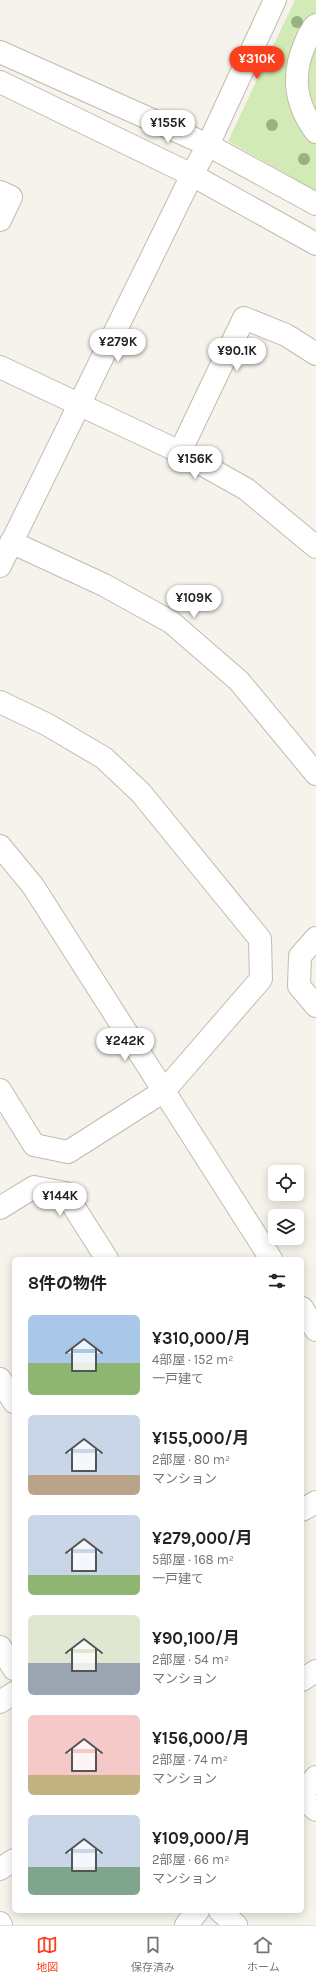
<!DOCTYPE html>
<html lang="ja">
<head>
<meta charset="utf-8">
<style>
	:root { --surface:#fff; --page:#f2f2f2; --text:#222; --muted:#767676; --line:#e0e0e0; --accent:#fc3f1d }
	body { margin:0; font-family:Karla,"Noto Sans JP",sans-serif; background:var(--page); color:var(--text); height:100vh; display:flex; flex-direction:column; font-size:15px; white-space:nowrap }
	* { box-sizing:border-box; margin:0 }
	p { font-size:13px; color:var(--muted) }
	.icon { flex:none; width:22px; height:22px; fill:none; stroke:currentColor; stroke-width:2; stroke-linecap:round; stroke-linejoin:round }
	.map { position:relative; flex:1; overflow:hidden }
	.panel { position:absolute; left:12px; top:1257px; width:292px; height:656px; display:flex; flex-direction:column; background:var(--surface); border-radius:6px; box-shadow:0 2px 10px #0003 }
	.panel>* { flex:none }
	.buttons { position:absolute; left:268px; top:1165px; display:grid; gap:8px }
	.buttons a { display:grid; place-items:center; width:36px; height:36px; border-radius:6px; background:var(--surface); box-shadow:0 2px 10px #0003; font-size:20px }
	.price { position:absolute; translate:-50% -34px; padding:0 9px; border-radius:14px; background:#fff; color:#222; font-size:13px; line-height:26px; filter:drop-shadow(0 1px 2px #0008) }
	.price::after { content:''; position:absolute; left:50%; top:24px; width:12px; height:9px; margin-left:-6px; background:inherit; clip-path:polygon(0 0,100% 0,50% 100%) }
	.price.selected { background:var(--accent); color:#fff }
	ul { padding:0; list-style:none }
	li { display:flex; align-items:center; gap:12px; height:100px; padding:0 16px }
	li span { display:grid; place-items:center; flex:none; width:112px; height:80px; border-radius:6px; color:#555 }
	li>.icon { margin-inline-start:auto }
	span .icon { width:48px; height:48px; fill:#fffc; stroke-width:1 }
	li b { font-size:17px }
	h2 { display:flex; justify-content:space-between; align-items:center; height:48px; padding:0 16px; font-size:17px }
	.tabs { display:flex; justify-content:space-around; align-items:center; height:56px; border-top:1px solid var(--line); background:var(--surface); font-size:11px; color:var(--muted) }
	.tabs a { display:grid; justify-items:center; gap:2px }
	.tabs .selected { color:var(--accent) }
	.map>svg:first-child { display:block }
	.green { fill:#d2eab5 }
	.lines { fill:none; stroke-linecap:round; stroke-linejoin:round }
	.minor-casing { stroke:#c2bbae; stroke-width:24 }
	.minor { stroke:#fff; stroke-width:22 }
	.tree { fill:#97b381 }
</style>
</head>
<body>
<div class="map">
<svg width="316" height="1925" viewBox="0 0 316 1925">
	<rect width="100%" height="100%" fill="#f6f3ec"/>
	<path class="green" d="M295,0H316V191L228,141Z"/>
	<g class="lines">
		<g class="minor-casing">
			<g id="minor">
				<path d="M316,25C310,30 308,37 305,44C291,76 295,104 316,132"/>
				<path d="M0,52L208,145L316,204"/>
				<path d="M0,82L192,175L316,244"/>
				<path d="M0,192L11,197L0,220"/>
				<path d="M0,367L180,452L246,489L316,547"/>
				<path d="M180,452L244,318L286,335L316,354"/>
				<path d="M11,542L104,585L171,622L239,681L316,774"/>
				<path d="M0,566L192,175L208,145L275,0"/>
				<path d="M0,702L48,725L104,758L141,793L260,939L261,979L164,1091L68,1152L34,1145L0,1090"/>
				<path d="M0,846L33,886L271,1259"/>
				<path d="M316,938L300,956L299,986L316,1006"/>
				<path d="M0,1208L34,1187L65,1193L107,1259"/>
				<path d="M302,1308L316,1330"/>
				<path d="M0,1379L14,1402"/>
				<path d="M302,1510L316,1502"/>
				<path d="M0,1647L14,1669"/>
				<path d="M302,1680L316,1671"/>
				<path d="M0,1702L14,1693"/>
				<path d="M302,1793L316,1777"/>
				<path d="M302,1798L316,1810"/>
				<path d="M0,1869L14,1860"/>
				<path d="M220,1911L236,1925"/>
				<path d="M0,1923L1,1925"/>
				<path d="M186,1925L198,1911"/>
			</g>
		</g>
		<use href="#minor" class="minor"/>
	</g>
	<g class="tree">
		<circle cx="297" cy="22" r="6"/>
		<circle cx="277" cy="54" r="6"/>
		<circle cx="272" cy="125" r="6"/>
		<circle cx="304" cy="159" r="6"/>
	</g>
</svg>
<div class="buttons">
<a><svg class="icon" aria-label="locate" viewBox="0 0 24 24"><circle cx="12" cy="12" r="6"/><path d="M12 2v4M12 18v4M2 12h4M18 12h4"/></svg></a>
<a><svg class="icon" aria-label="layers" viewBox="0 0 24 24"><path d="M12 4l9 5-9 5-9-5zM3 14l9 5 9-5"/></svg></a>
</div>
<b class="price selected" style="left:257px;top:80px">¥310K</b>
<b class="price" style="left:168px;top:144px">¥155K</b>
<b class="price" style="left:118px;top:363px">¥279K</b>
<b class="price" style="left:237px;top:372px">¥90.1K</b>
<b class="price" style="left:195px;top:480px">¥156K</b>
<b class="price" style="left:194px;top:619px">¥109K</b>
<b class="price" style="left:125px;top:1062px">¥242K</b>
<b class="price" style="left:60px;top:1217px">¥144K</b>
<section class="panel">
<h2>8件の物件<svg class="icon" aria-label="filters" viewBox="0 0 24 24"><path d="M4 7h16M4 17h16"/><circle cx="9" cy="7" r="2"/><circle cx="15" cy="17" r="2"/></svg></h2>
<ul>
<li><span style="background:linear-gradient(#a9c7e8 60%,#8fb573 0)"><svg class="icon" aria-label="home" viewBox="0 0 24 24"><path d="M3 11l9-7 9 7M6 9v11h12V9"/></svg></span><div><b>¥310,000/月</b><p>4部屋 · 152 m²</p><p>一戸建て</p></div></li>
<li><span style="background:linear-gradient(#c9d6e8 75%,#b9a48a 0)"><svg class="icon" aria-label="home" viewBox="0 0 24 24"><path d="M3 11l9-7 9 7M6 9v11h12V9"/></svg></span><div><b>¥155,000/月</b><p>2部屋 · 80 m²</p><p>マンション</p></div></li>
<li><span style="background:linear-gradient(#c9d6e8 75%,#8fb573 0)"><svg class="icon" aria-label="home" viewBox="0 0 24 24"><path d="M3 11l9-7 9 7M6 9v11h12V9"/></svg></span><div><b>¥279,000/月</b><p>5部屋 · 168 m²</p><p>一戸建て</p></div></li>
<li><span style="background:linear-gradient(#dfe7d0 60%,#9aa5b1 0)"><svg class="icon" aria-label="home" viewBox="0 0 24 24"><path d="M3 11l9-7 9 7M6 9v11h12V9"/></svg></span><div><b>¥90,100/月</b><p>2部屋 · 54 m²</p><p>マンション</p></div></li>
<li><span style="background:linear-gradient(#f6c9c9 75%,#c2b280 0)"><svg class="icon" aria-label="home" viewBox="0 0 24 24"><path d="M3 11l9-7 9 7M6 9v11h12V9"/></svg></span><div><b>¥156,000/月</b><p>2部屋 · 74 m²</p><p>マンション</p></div></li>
<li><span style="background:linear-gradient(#c9d6e8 65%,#7fa58c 0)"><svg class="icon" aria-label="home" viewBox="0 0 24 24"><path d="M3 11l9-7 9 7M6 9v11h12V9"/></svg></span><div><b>¥109,000/月</b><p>2部屋 · 66 m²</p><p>マンション</p></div></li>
</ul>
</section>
</div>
<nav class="tabs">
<a class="selected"><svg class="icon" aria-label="map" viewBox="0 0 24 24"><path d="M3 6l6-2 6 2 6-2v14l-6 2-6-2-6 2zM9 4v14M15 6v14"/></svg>地図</a>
<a><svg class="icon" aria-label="saved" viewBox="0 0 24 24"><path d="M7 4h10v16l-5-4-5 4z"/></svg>保存済み</a>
<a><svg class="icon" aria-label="home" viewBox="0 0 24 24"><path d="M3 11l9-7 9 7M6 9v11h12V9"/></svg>ホーム</a>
</nav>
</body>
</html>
